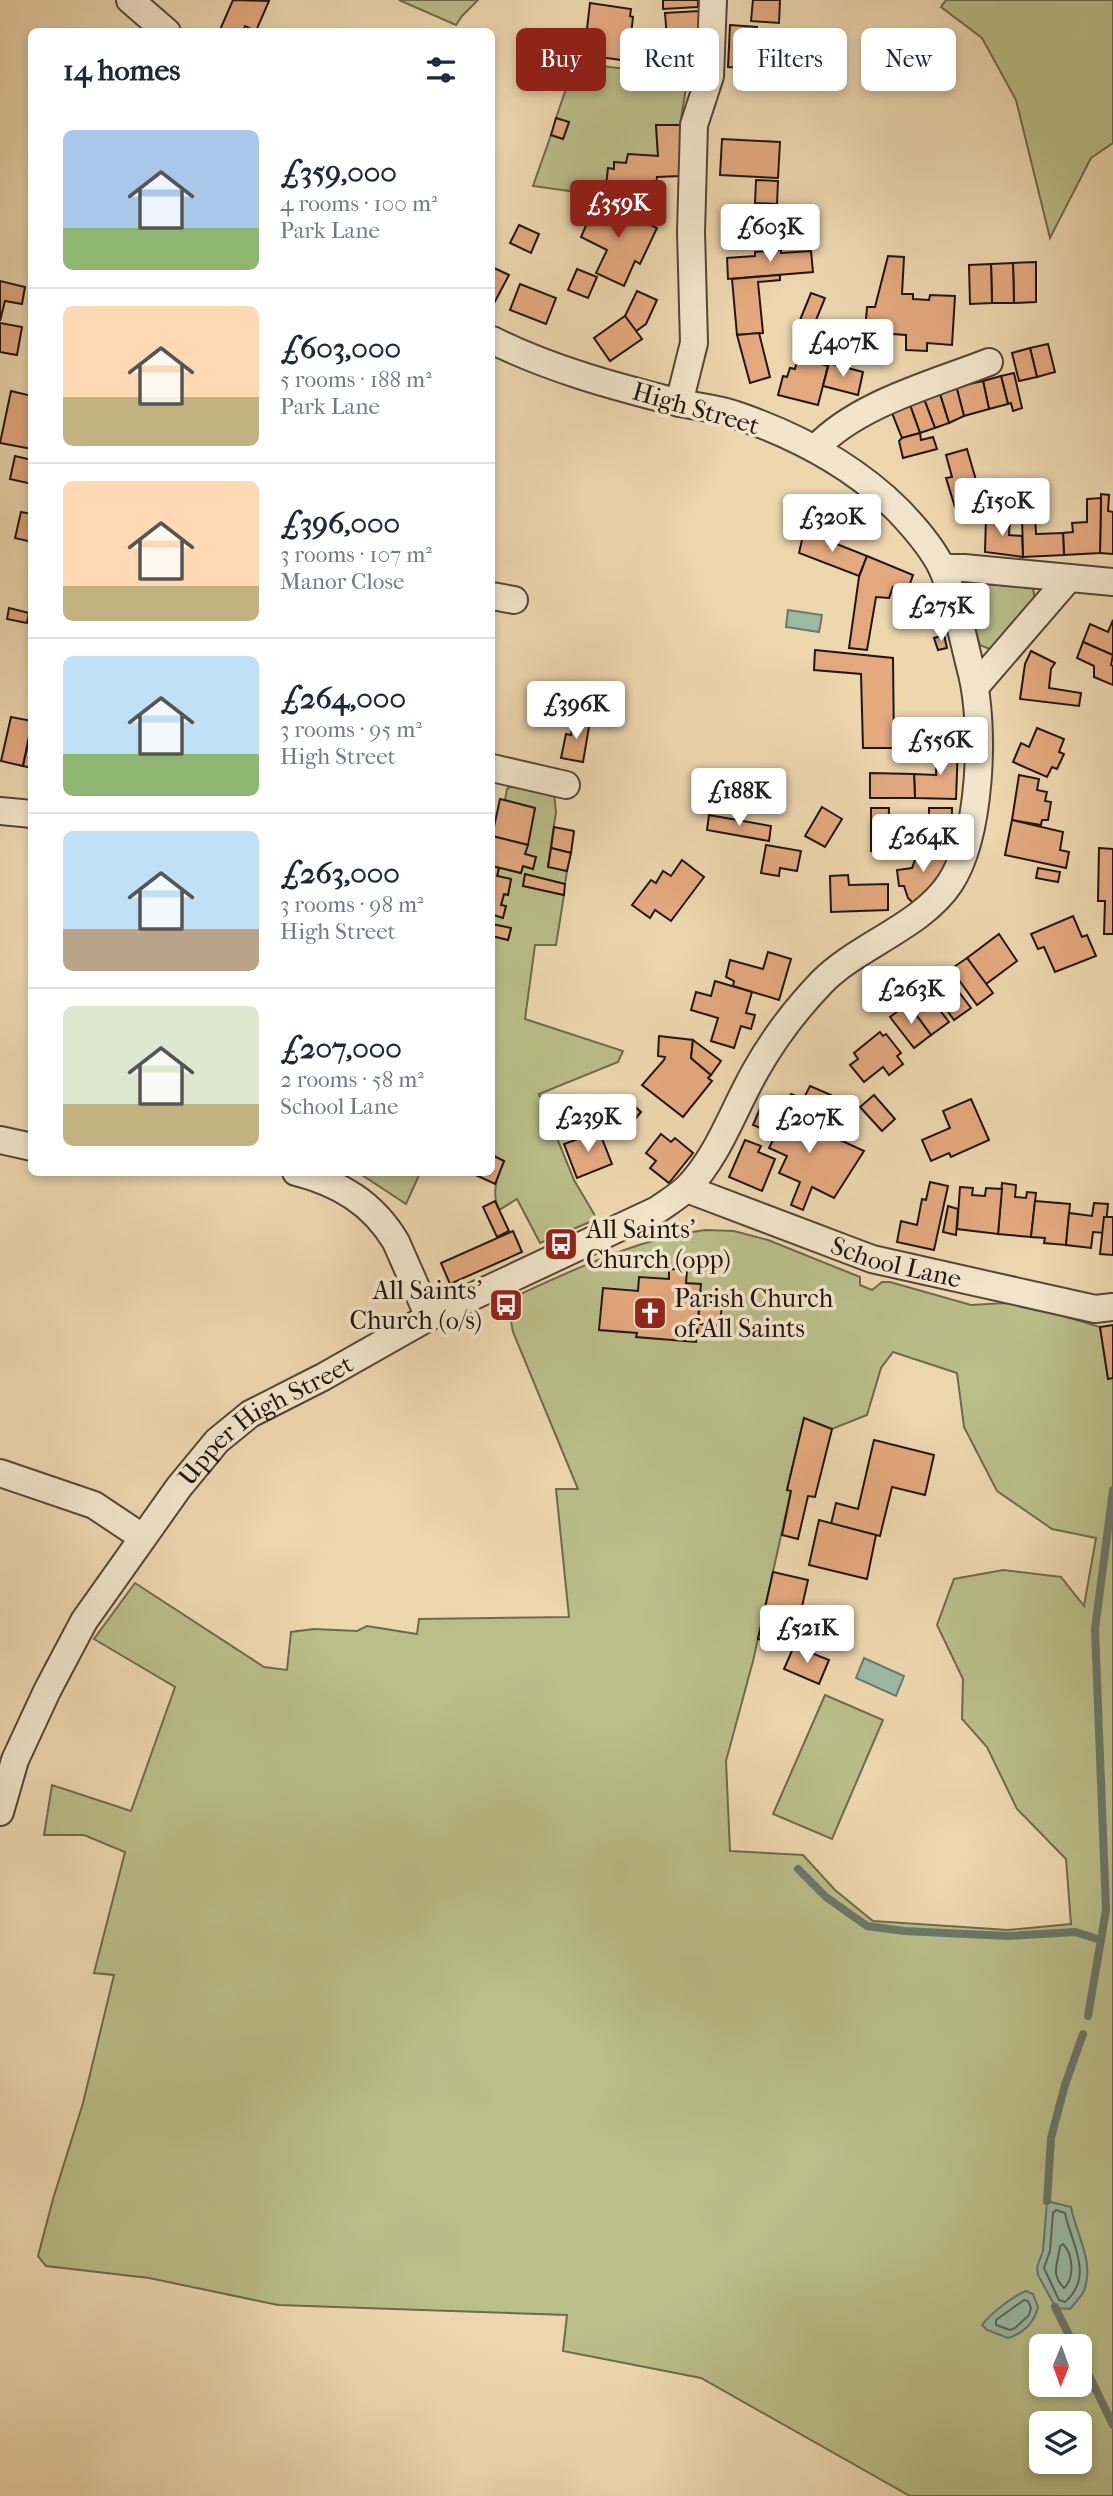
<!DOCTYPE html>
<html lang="en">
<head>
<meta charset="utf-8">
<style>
	:root { --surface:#fff; --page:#f6f6f7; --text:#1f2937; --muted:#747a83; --line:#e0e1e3; --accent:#8f2418 }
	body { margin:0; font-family:"IM FELL French Canon",serif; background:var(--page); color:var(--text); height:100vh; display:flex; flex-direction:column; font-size:26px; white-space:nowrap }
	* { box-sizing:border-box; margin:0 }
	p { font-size:23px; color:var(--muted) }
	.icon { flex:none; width:38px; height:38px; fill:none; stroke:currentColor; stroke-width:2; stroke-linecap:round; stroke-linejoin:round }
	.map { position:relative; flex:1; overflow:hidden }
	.panel { position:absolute; left:28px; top:28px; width:467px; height:1148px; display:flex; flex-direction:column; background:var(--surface); border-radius:10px; box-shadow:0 4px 10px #0003 }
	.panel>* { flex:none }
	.hud { position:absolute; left:516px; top:28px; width:492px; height:63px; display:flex; gap:14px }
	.needle { width:46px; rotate:181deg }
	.controls { position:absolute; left:1029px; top:2334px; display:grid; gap:14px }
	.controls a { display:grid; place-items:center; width:63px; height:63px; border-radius:10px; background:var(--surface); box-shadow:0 4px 10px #0003; font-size:35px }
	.price { position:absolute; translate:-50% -60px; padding:0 16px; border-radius:7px; background:#fff; color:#222; font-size:23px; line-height:46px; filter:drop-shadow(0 2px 4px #0008) }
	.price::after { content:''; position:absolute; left:50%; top:42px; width:21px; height:16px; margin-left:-10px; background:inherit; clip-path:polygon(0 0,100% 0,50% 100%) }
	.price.active { background:var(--accent); color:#fff }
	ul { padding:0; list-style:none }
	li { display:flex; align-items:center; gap:21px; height:175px; padding:0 35px }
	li+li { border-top:2px solid var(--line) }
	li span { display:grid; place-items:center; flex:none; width:196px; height:140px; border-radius:10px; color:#555 }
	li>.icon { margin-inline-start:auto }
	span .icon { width:84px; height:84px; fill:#fffc; stroke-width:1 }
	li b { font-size:30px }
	h2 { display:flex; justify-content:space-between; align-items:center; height:84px; padding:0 35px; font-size:30px }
	.pill { padding:0 24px; border-radius:10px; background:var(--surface); box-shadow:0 4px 10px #0003; font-size:24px; line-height:63px }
	.pill.active { background:var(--accent); color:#fff }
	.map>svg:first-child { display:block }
	.green { fill:#babe89; stroke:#6e6a4c; stroke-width:2; fill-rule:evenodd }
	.water { fill:#9abaa6; stroke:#6a786a; stroke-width:2 }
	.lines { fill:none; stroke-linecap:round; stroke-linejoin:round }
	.shore { stroke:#5e685b; stroke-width:2 }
	.stream { stroke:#6a786a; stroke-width:8 }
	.building { fill:#e4a97f; stroke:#211610; stroke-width:2 }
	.minor-casing { stroke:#544638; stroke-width:30 }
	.minor { stroke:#f3e5cb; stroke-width:26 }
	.labels { text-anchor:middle; stroke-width:7; stroke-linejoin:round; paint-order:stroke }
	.street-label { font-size:26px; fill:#211610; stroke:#f3e5cb }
	.poi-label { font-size:26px; fill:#211610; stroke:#f3e5cb; text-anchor:start }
</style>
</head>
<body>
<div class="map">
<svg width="1113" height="2496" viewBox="0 0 1113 2496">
	<rect width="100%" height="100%" fill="#edd7af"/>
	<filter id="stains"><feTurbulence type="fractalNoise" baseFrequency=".00286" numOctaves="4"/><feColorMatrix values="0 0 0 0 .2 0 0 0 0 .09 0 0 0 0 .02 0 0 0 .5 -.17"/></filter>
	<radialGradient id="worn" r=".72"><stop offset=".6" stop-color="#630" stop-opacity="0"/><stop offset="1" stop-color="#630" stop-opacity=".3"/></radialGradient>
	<g class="green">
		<path d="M399,0H478L462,16L456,25Z"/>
		<path d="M946,0H1113V143L1091,158L1050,238L1016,100L982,38L941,7Z"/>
		<path d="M575,63L688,76L680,125L656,126L658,156L628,154L626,163L614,162V169H608L605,196L533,186L551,135L563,139L569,123L556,118Z"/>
		<path d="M978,581L1029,586L1033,589L1035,599L992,650L980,645L966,600L968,588Z"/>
		<path d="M519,782L554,793L556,812L548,866L567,871L565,884L526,875L523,886L564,895L556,945H535L525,1019L623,1051L618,1062L539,1094L574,1180L597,1219L540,1243L517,1199L499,1210C491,1192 497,1178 504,1161L492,1155V936L508,940L511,929L492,924L494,915L502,917L501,905L504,894L508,895L511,879L497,876L499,868L521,873L523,866L533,869L525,854L535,808L505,800L507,789Z"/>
		<path d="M359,1173H420L406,1204Z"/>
		<path d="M705,1230L734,1231L768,1240L860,1277V1285L872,1290L882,1282H890L971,1305L1005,1303L1050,1312L1100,1327L1108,1378H1113V2496H910L701,2378L563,2351L567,2315L278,2305L149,2278L46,2266L38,2256L53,2199L83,2103L114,1975L94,1973L125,1852L84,1835H44L52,1785L131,1811L175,1687L94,1639L135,1583L264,1667L287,1670L291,1632L314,1629L357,1631L367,1626L417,1634L419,1619L569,1617L556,1489H578L513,1332L507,1300C572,1271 634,1239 705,1230ZM893,1352L957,1373L964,1427L997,1491L1052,1529L1096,1538L1084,1606L1061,1577L1003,1570L954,1579L937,1625L963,1679L962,1719L987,1747L1017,1809L1066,1859L1071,1924L1008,1930L873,1921L835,1890L803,1855L730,1851L726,1761L753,1661L791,1491L787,1489L804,1418L832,1429L867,1415L881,1368ZM1041,2347H1080V2385H1041ZM1041,2424H1080V2462H1041Z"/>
		<path d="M825,1695L883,1720L832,1839L773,1814Z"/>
	</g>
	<g class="water">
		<path d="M788,610L822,615L819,632L786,627Z"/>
		<path d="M864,1658L904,1676L896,1696L856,1678Z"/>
		<path d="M1047,2201L1071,2207C1076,2235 1095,2261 1084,2291C1081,2297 1074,2304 1070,2309L1056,2308L1038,2275L1037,2267L1043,2251Z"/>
		<path d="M1026,2291L1033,2294L1038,2307C1034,2323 1024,2333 1008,2338L987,2330L982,2325C990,2314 1013,2296 1026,2291Z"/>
	</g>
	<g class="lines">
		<g class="shore">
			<path d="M1056,2210L1065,2213C1071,2243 1095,2276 1065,2302L1059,2300L1044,2268L1050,2251L1053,2213Z"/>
			<path d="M1063,2244C1073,2254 1075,2278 1064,2288C1050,2274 1058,2264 1060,2246Z"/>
			<path d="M1024,2300L1028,2301L1031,2308L1029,2315L1015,2328L1010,2330L996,2325V2320Z"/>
		</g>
		<g class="stream">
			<path d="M798,1869L826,1897L867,1926L904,1931L1008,1936L1075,1932L1101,1940"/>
			<path d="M1088,2016L1106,1910L1095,1629L1113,1490"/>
			<path d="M1047,2201L1051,2138L1065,2085L1083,2034"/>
			<path d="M1055,2307L1075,2347"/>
			<path d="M1080,2357L1113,2425"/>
		</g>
	</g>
	<g class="building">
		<path d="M233,0L269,1L256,31L245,26L243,32H219Z"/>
		<path d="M663,0H698V7L663,9Z"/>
		<path d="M753,0H780L779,23L751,21Z"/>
		<path d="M590,3L631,9L630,16L633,17L631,35H635L634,46H630L629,61L584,55Z"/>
		<path d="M699,11L700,36L667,38L665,13Z"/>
		<path d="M730,25L757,27L756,47L782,49L781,70L728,67Z"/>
		<path d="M645,52L668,54L667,67L643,65Z"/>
		<path d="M556,118L569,122L563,139L551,135Z"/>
		<path d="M656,125H680L681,176L657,177L654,202L605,196L608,168L614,169V162L626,163L628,154L658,156Z"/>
		<path d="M722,139L780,142L778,178L720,175Z"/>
		<path d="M756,180L778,181L777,204L755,203Z"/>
		<path d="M597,200L657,228L640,264L635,261L624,286L596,273L607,250L581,237Z"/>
		<path d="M736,210L737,222L724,223L723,211Z"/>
		<path d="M519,225L539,234L531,253L510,243Z"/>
		<path d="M781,250V253L811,251L813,272L728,279L727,258L755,256V252Z"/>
		<path d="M888,256L904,257L902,294H913V299L929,300L930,295L955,296L952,345L927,343V351L906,350V335L865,332L867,307H875Z"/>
		<path d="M1036,262V302L1014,303L1013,263Z"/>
		<path d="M1013,263L1014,303H992L991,264Z"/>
		<path d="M991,264L992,303L970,304L969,265Z"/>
		<path d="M492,267L509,275L492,307Z"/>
		<path d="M577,269L597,277L588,298L568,290Z"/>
		<path d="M780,275V280L758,282L763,333L737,335L732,279Z"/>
		<path d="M0,281L25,287L22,304L5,301L0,321Z"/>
		<path d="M520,284L556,298L546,324L510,310Z"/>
		<path d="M637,291L657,300L646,324L636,331L625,316Z"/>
		<path d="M811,293L825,298L814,325L800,320Z"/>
		<path d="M625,316L642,339L610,361L594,338Z"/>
		<path d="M0,323L22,327L17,355L0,352Z"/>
		<path d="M759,333L770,377L750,383L737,335Z"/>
		<path d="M807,342L822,346L818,363L828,366L818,405L778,395L783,376L787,377L790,368L795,369L798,357L803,358Z"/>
		<path d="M1048,344L1055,372L1037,377L1030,348Z"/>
		<path d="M1030,348L1037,377L1019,381L1012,353Z"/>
		<path d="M829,363L863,372L858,395L823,386Z"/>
		<path d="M1014,373L1022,408L1013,411L1011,403L1008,404L1001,376Z"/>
		<path d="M1001,376L1008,404L989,409L983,381Z"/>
		<path d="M983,381L989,409L964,416L956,387Z"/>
		<path d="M956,385L964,416L949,423L939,391Z"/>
		<path d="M11,391L32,396V449L0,443Z"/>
		<path d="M939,391L949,423L935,428L924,399Z"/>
		<path d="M924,399L935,428L920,433L910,405Z"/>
		<path d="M910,405L920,433L902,438L892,413Z"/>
		<path d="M920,433L921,440L933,437L937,449L903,458L899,441L902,438Z"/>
		<path d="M967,449L978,487L986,484L989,497L955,507L946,478L952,477L946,455Z"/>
		<path d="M15,456L32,460V484L10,479Z"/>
		<path d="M1101,494L1109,495L1108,511L1113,512V554L1100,553Z"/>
		<path d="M1101,498L1100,553L1064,555L1063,533L1073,532L1072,523L1087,522V499Z"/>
		<path d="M21,512L32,514V542L15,538Z"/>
		<path d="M1035,514L1036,534L1063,533L1064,555L1023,557L1022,515Z"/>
		<path d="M986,517H1010L1009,535L1022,536L1023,557L985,552Z"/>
		<path d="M804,531L867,556L859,576L799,553Z"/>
		<path d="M867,556L913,575L907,592L893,587L889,598L876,597L867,650L849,648L859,577Z"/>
		<path d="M9,608L29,613L27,623L7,619Z"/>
		<path d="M1113,620V655L1083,642L1090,624L1108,632Z"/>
		<path d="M944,635L947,648L938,650L934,638Z"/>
		<path d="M1083,642L1113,655L1111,665L1113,666V685L1094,677V666L1077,658Z"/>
		<path d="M815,650L893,658L894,748H863L861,674L814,670Z"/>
		<path d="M1031,651L1055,663L1051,669L1049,688L1081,693L1079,706L1020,699L1025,664Z"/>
		<path d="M11,717L32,721L23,766L1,761Z"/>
		<path d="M574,717L590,721L583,762L561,758L566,734L571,735Z"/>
		<path d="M32,727V768L23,766Z"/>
		<path d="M1037,728L1064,739L1059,752L1064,754L1057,769L1052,767L1047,777L1013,762L1021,743L1029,747Z"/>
		<path d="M937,746L958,747L956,799L915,798L914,774L936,775Z"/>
		<path d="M728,771L748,777L741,803L721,797Z"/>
		<path d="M870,773L914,774L915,798H870Z"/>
		<path d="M1019,775L1039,779L1037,790L1047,792L1045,801L1051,802L1048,820H1042L1041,825L1012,820Z"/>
		<path d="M500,799L535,808L528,845L492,836Z"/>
		<path d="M822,807L842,819L825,847L805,836Z"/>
		<path d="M871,808H889L888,852L871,851Z"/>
		<path d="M929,808H952L951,853L888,852V842H896V837H929Z"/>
		<path d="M709,815L771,826L769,841L707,830Z"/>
		<path d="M1012,820L1063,832L1060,850L1069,852L1066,868L1005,855Z"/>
		<path d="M554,827L574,831L571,853L551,848Z"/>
		<path d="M492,836L528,845L525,854L536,857L533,869L523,866L521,873L492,866Z"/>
		<path d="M766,845L801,851L797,871L780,868L779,876L761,873Z"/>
		<path d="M551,848L571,853L567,871L548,867Z"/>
		<path d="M1099,848L1113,849V934H1104L1105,901H1098Z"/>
		<path d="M918,852L951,853L936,886L914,904L908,898L904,886H899L897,870L912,868Z"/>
		<path d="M682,860L704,877L671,921L655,910L650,918L632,905L651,880L656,883L663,871L671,876Z"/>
		<path d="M492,866L499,868L497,876L511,879L508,895L504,894L501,905L506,906L503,918L494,915L492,923Z"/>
		<path d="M1038,868L1060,872L1058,882L1036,878Z"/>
		<path d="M525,874L565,884L564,895L523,886Z"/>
		<path d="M848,875L849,885L888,884V910L831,912L830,876Z"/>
		<path d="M1073,916L1082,937L1087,935L1096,956L1055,972L1044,947L1038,949L1031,934Z"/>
		<path d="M492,924L511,928L508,940L492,936Z"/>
		<path d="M999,934L1017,961L986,984L967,958Z"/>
		<path d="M768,952L791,959L779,1000L733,986L734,981L726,977L730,960L763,969Z"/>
		<path d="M967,958L993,993L977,1005L951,969Z"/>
		<path d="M946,975L971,1008L954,1020L930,987Z"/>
		<path d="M715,981L752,992L746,1013L755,1015L751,1029L741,1026L734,1048L711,1041L718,1018L691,1010L696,992L711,996Z"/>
		<path d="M925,991L949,1022L931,1035L908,1004Z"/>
		<path d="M908,1004L931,1035L914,1048L890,1017Z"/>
		<path d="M880,1032L883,1036L886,1034L901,1053L897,1056L903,1064L889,1075L883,1067L864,1082L850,1065L858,1059L854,1053Z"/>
		<path d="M659,1036L693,1040L691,1058L711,1075L708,1078L712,1081L683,1117L642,1085L664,1060L665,1057L658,1056Z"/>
		<path d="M693,1040L721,1061L711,1075L691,1058Z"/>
		<path d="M810,1086L831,1095L823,1115L829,1118L832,1109L847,1115L841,1129L832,1125L830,1130L784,1109L791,1094L801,1098L805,1096Z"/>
		<path d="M874,1095L895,1119L882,1131L860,1107Z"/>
		<path d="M971,1099L989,1140L951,1157L949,1153L931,1161L922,1140L950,1128L943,1111Z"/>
		<path d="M632,1104L641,1112L619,1138L610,1129Z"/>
		<path d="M762,1104L864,1151L834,1198L812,1187L803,1210L791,1205L800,1182L779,1173L787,1156L769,1148L776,1134L753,1125Z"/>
		<path d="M599,1131L612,1164L577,1178L564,1144Z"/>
		<path d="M661,1134L671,1142L675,1138L693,1153L669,1183L650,1168L656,1161L646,1153Z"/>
		<path d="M745,1140L761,1146L758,1152L775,1159L762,1191L729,1177Z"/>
		<path d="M492,1155L504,1161L495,1184L469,1172H492Z"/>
		<path d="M930,1182L948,1186L934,1250L897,1242L901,1221L917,1225L922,1199L926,1200Z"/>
		<path d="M1002,1183L1016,1185L1015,1197L1026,1198L1027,1192L1036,1193L1031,1237L998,1234Z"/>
		<path d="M960,1187L973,1188L972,1195L985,1196L986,1188L1002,1189L998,1234L957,1229Z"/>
		<path d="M495,1201L509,1231L497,1237L483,1207Z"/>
		<path d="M1035,1201L1070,1204L1066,1245L1044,1243L1045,1238L1031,1237Z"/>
		<path d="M1094,1203L1108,1204L1105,1233L1093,1232L1091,1248L1066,1245L1069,1213L1092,1216Z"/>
		<path d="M948,1206L958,1209L956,1235L943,1232Z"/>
		<path d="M1104,1217H1113V1255L1100,1254Z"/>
		<path d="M513,1231L522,1252L450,1284L441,1263Z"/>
		<path d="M669,1269L687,1270L686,1283L701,1284L696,1342L636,1337L637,1333L599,1330L603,1288L638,1291L639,1277L669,1279Z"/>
		<path d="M700,1301L722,1303L720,1326L698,1324Z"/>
		<path d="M698,1324L717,1326L716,1338L697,1336Z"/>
		<path d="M1113,1325V1378L1108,1379L1100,1327Z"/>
		<path d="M804,1418L832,1429L815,1497L808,1496L798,1539L782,1535L791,1491L787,1490Z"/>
		<path d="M874,1440L934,1455L925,1495L892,1487L880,1536L831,1524L836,1503L858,1509Z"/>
		<path d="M819,1520L876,1535L867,1579L809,1565Z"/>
		<path d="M773,1572L808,1580L801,1611L785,1607L777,1643L758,1639Z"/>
		<path d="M794,1646L829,1660L819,1684L784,1669Z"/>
	</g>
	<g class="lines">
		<g class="minor-casing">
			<g id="minor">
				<path d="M130,0L167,32"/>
				<path d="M679,403L694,343L691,232L694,125L710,76L713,0"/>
				<path d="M816,448C857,404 933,384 989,362"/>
				<path d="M942,568H964L1113,582"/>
				<path d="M492,596L514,600"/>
				<path d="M975,687L1069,578"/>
				<path d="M492,768L566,785"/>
				<path d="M0,811L32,814"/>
				<path d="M0,1140L32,1147"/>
				<path d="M296,1172C339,1183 373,1203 396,1242L429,1317"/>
				<path id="s1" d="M687,1189L872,1259L1095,1309L1113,1307"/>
				<path d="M0,1473L94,1505L142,1537"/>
				<path id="s2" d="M0,1812L15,1760L47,1691L84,1621L179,1487L217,1441L250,1414L323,1377L429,1317L657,1210C667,1203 679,1196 688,1187C719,1155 734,1108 756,1070C774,1038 797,1008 822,982C857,946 922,926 950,883C981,836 985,728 972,674C963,639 956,601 942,568C932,547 915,528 899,511C854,466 799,437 739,416C719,408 696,407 676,402C613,386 550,369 492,340"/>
			</g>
		</g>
		<use href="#minor" class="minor"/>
	</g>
	<defs>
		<g id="bus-square" transform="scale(1.75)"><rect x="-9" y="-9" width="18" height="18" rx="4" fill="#8f2418" stroke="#f3e5cb"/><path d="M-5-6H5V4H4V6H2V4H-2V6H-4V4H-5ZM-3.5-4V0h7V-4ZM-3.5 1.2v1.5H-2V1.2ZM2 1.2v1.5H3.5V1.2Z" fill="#fff"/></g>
		<g id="church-square" transform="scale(1.75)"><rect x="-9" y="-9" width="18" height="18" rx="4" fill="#8f2418" stroke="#f3e5cb"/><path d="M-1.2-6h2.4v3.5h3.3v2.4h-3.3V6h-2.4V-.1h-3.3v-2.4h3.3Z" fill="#fff"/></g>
	</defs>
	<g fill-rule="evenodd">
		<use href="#bus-square" x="561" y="1244"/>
		<use href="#bus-square" x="506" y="1305"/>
		<use href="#church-square" x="650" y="1313"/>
	</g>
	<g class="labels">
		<g class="street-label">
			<text transform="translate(696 408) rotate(16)" y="9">High Street</text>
			<text dy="9" stroke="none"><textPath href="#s1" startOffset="222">School Lane</textPath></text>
			<text dy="9" stroke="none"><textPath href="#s2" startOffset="485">Upper High Street</textPath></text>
		</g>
		<g class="poi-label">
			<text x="586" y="1238">All Saints'<tspan x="586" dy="30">Church (opp)</tspan></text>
			<text x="482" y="1299" text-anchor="end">All Saints'<tspan x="482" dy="30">Church (o/s)</tspan></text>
			<text x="674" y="1307">Parish Church<tspan x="674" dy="30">of All Saints</tspan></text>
		</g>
	</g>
	<rect width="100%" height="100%" filter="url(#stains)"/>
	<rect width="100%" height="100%" fill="url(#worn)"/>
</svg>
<div class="controls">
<a><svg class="needle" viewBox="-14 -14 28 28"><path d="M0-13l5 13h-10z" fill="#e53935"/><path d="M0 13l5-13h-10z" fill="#747a83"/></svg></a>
<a><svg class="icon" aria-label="layers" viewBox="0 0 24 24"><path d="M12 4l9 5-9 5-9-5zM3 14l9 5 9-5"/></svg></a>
</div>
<b class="price active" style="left:618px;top:240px">£359K</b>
<b class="price" style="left:770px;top:264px">£603K</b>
<b class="price" style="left:843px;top:379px">£407K</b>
<b class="price" style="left:1002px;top:538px">£150K</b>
<b class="price" style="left:832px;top:554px">£320K</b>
<b class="price" style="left:941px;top:643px">£275K</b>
<b class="price" style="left:576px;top:741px">£396K</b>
<b class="price" style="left:940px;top:777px">£556K</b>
<b class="price" style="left:739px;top:828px">£188K</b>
<b class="price" style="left:923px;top:874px">£264K</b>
<b class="price" style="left:911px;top:1026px">£263K</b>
<b class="price" style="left:588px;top:1154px">£239K</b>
<b class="price" style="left:809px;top:1155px">£207K</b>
<b class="price" style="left:807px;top:1665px">£521K</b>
<div class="hud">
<a class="pill active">Buy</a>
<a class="pill">Rent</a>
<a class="pill">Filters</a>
<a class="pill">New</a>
</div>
<section class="panel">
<h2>14 homes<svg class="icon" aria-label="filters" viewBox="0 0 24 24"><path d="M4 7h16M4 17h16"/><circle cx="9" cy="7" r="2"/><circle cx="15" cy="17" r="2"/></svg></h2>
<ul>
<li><span style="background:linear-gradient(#a9c7e8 70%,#8fb573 0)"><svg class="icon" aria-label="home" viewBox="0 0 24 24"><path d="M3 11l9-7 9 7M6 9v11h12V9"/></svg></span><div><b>£359,000</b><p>4 rooms · 100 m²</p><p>Park Lane</p></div></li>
<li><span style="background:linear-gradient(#ffd9b3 65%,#c2b280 0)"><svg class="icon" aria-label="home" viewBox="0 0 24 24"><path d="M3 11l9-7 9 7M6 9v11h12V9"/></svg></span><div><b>£603,000</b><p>5 rooms · 188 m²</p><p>Park Lane</p></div></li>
<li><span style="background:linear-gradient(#ffd9b3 75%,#c2b280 0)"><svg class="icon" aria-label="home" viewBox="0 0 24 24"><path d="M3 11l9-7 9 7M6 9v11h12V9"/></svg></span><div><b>£396,000</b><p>3 rooms · 107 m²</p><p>Manor Close</p></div></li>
<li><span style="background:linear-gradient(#bfe0f5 70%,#8fb573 0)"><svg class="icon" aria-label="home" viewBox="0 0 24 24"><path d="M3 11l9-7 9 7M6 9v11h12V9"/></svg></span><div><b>£264,000</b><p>3 rooms · 95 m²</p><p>High Street</p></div></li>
<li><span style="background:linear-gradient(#bfe0f5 70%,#b9a48a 0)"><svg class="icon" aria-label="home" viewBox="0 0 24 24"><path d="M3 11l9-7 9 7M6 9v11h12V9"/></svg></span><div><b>£263,000</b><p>3 rooms · 98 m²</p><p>High Street</p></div></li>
<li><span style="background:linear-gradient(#dfe7d0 70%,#c2b280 0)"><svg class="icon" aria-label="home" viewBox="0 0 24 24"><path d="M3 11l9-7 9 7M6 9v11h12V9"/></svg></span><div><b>£207,000</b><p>2 rooms · 58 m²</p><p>School Lane</p></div></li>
</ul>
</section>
</div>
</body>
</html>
